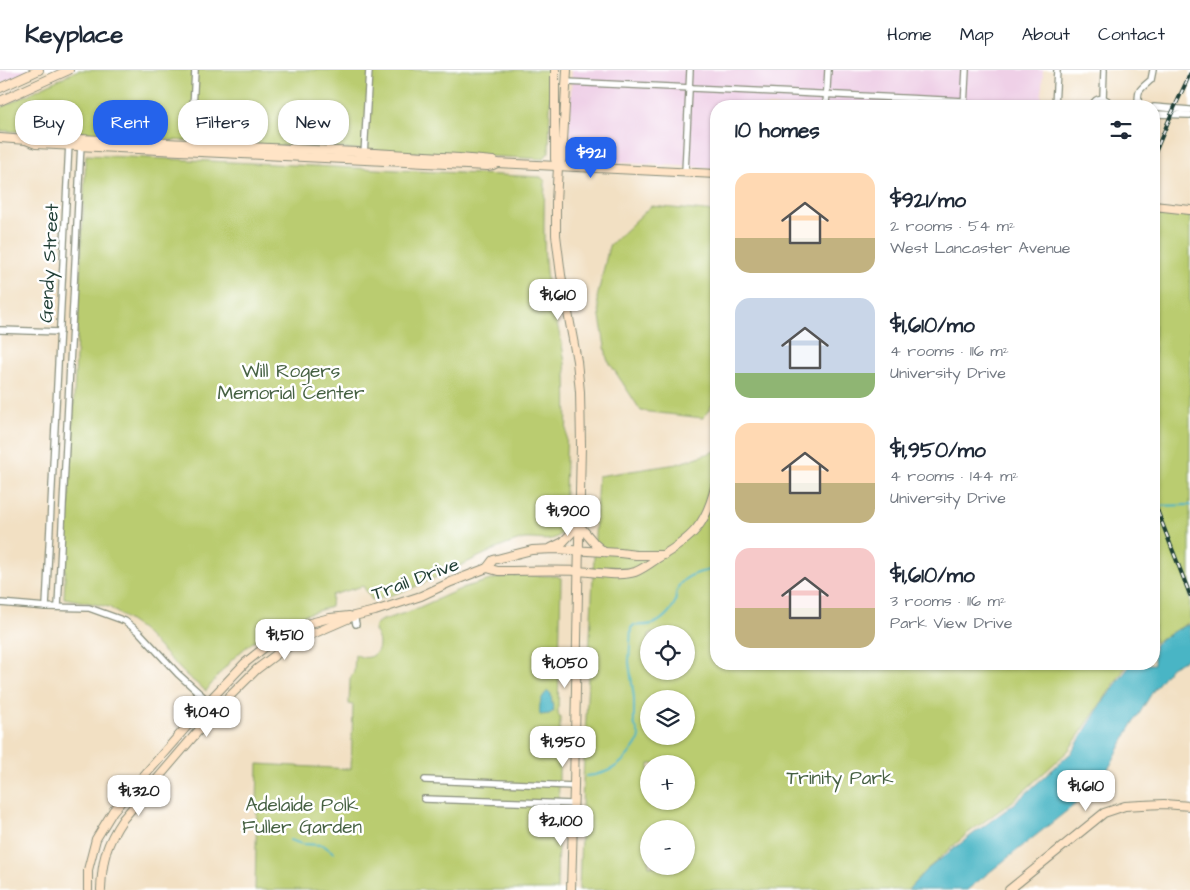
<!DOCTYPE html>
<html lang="en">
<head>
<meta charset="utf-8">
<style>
	:root { --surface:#fff; --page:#f2f2f3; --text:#1f2937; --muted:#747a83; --line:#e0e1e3; --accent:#2563eb }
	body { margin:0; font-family:"Architects Daughter",sans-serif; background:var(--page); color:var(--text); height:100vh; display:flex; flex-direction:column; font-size:19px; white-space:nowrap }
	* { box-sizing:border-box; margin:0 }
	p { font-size:16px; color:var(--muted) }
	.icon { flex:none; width:28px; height:28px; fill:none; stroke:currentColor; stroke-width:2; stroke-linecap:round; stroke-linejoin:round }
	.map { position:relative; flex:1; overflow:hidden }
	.side { position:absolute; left:710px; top:30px; width:450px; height:570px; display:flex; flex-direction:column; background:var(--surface); border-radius:20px; box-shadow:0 1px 4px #0004 }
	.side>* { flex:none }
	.guide { position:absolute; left:15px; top:30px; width:475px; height:45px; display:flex; gap:10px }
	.fabs { position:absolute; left:640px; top:555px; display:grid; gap:10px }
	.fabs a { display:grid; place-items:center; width:55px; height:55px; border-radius:50%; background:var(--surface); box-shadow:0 1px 4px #0004; font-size:25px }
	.price { position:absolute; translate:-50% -42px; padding:0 11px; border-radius:10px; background:#fff; color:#222; font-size:16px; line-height:32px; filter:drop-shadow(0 1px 2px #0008) }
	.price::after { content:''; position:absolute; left:50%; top:30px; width:15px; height:11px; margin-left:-8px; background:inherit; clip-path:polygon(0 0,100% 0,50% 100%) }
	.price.current { background:var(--accent); color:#fff }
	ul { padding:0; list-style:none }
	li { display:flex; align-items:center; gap:15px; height:125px; padding:0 25px }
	li span { display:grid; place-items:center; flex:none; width:140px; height:100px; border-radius:15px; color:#555 }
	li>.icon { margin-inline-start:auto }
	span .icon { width:60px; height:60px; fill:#fffc; stroke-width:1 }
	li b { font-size:21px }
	h2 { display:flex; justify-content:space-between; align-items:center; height:60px; padding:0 25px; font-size:21px }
	.chip { padding:0 18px; border-radius:20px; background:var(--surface); box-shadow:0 1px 4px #0004; font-size:18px; line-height:45px }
	.chip.current { background:var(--accent); color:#fff }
	header { display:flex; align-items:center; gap:30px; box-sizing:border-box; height:70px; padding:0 25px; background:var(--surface); border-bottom:1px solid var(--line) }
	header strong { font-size:24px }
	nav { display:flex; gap:28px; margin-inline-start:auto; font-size:18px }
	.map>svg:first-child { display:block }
	.built { fill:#efd0e7 }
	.green { fill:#bacc6f; stroke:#6c8452; fill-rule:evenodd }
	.water { fill:#48b5c5; stroke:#34797c }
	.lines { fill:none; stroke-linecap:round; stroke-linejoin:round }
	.stream { stroke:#48b5c5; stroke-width:2 }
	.street-casing { stroke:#888e7c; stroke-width:8 }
	.secondary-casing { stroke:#888e7c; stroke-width:10 }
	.street { stroke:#fff; stroke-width:5.5 }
	.secondary { stroke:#ffe4c6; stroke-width:8 }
	.rail-casing { stroke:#1f3d34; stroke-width:4 }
	.rail { stroke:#fff; stroke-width:2; stroke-dasharray:5.5; stroke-linecap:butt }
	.labels { text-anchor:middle; stroke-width:5; stroke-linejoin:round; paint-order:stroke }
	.street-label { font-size:19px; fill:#1f3d34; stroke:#fff }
	.park-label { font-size:19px; fill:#466143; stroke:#fff }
</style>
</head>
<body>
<header>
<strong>Keyplace</strong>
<nav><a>Home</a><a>Map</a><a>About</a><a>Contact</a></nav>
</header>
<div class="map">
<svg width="1190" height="820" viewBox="0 0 1190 820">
	<rect width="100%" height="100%" fill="#fff"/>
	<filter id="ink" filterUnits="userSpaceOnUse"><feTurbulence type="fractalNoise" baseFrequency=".02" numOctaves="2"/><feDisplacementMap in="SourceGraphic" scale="10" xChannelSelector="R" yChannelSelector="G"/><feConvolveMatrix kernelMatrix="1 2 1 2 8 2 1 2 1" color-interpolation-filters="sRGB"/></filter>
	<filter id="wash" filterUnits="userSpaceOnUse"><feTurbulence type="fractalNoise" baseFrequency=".0096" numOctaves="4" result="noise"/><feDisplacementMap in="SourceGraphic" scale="20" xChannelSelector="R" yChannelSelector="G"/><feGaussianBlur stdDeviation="1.12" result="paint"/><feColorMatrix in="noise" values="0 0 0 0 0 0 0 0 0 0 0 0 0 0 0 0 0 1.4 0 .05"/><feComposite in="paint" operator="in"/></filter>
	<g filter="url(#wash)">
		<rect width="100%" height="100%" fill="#f2e0c3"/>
		<g class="built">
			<path d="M0,0H30L0,14Z"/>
			<path d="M572,0H1043L1041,36H716V98L575,90L568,82Z"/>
		</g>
		<g class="green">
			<path d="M78,0H551L549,82L543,89L110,67L104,63L0,61V38Z"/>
			<path d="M86,85L541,107L545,111C544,141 543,172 546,202C550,236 564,269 566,304C568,356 565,408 564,460C554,475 540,468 525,469C522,469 518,471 514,472C466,489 423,520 372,530L363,516L332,525L331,537C292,547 256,564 228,594C220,603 213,612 206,621L186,605L141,559L109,537L64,528Z"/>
			<path d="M651,136L716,142V330L703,348L641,341L607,289L597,228L609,176Z"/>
			<path d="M1154,142L1190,146V552L1154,573Z"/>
			<path d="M716,381V594H1128L1068,681L1013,731L968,763L925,801L908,820H579L583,710L598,406L677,394ZM649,564H686V601H649ZM649,629H686V666H649ZM649,694H686V731H649ZM649,759H686V796H649Z"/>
			<path d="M520,505L557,506L561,508V510L558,642L560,648L557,820H255L258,694L351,699L353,635L349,634L350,609L354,601L355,584C372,595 387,578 374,561L375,555L380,551L411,541L465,517L498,508Z"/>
		</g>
		<g class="water">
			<path d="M1190,554V587L1171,597L1155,618L1128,662L1110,696L1092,721L967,820H908L925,801L973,764L1014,734L1072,682L1102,633L1131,594H1154V575L1174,561Z"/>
			<path d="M548,621L551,624L552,633L554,641L549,644L540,645C539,636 540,627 548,621Z"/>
		</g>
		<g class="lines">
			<g class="stream">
				<path d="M1154,436L1190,435"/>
				<path d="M586,706C614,704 626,691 640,668L634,653V628L629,592L631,558L634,555C649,556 658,555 669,542C671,539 674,536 675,532C677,524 674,522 680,514C688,504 704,501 716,499"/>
				<path d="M1099,708L1104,714"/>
				<path d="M290,770L302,774L323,775L334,783"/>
			</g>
		</g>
	</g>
	<g filter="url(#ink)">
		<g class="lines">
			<g class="street-casing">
				<g id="street">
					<path d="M566,12L964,31"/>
					<path d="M1103,28L1104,0"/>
					<path d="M826,36L828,0"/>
					<path d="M964,36L966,0"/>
					<path d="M1055,36L1057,0"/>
					<path d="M1092,36C1096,26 1107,26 1111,36"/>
					<path d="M1138,36C1138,19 1138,21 1151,10L1153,0"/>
					<path d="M1154,37L1190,40"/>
					<path d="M1154,44L1190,45"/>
					<path d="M191,78L195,0"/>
					<path d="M364,85L369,0"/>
					<path d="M685,102L690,0"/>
					<path d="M0,260L60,262"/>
					<path d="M0,533L46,537L89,538L125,551L140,563L178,604L217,639"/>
					<path d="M46,537L69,73"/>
					<path d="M58,537L81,73"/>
					<path d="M354,546L356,554"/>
					<path d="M425,710L574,716"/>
					<path d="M424,729L573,734"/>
				</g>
			</g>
			<g class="secondary-casing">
				<g id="secondary">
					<path d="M555,0V89L558,97"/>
					<path d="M567,0L562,89L558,97L556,132V165L561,205L577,291L580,322L581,375L574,716L571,820"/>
					<path d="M0,18L39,0"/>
					<path d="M0,31L69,0"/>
					<path d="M0,68L26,70L36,67L357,82L459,88L493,91L497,93L716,104"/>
					<path d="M26,70L36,74L487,96L493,95L497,93"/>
					<path d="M1154,136L1190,140"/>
					<path d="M579,455L595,474L604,482"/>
					<path d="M551,478L563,472L579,455"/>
					<path d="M487,498L498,501C524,501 551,500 578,501C594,502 620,507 635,502C643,499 651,493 658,488C693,468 707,454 716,413"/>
					<path d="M88,820V800L96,769L113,741L208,632L245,593L270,573L296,558L310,553L330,548L349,546"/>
					<path d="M101,820C102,790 106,774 123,749L217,639L257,599L281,581L308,566L354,546L375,541L421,526L451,512L487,498L493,490L532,480L555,479L620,483L636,485H664"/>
					<path d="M1009,820L1104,743L1125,736L1142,735L1164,734L1190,736"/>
				</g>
			</g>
			<use href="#street" class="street"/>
			<use href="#secondary" class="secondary"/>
			<g class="rail-casing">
				<g id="rail">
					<path d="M1154,85L1171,45L1190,4"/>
					<path d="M1154,432L1190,525"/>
				</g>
			</g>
			<use href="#rail" class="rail"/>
		</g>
	</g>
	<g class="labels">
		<g class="street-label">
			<text transform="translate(48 193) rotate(-87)" y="7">Gendy Street</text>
			<text transform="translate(415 508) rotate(-20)" y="7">Trail Drive</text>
		</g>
		<g class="park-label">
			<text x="291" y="307">Will Rogers<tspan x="291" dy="22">Memorial Center</tspan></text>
			<text x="840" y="714">Trinity Park</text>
			<text x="302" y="741">Adelaide Polk<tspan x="302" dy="22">Fuller Garden</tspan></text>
		</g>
	</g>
</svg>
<div class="fabs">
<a><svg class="icon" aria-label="locate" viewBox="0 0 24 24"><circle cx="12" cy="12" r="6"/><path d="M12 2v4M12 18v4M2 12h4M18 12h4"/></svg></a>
<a><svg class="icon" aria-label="layers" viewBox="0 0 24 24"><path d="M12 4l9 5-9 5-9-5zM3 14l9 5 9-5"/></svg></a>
<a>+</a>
<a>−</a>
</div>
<b class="price current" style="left:591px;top:109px">$921</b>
<b class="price" style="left:558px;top:251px">$1,610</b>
<b class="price" style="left:568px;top:467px">$1,900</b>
<b class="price" style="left:285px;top:591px">$1,510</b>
<b class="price" style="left:565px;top:619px">$1,050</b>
<b class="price" style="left:207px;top:668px">$1,040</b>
<b class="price" style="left:563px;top:698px">$1,950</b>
<b class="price" style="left:1086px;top:742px">$1,610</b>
<b class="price" style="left:139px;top:747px">$1,320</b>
<b class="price" style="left:561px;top:777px">$2,100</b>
<div class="guide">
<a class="chip">Buy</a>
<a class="chip current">Rent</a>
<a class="chip">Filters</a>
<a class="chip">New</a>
</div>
<section class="side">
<h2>10 homes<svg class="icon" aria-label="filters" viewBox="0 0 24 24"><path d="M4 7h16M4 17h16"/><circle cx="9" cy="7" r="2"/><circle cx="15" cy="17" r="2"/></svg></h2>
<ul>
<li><span style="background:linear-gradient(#ffd9b3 65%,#c2b280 0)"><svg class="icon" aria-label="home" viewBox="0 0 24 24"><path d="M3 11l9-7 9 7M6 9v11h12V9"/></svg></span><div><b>$921/mo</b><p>2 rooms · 54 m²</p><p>West Lancaster Avenue</p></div></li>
<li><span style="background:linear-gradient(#c9d6e8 75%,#8fb573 0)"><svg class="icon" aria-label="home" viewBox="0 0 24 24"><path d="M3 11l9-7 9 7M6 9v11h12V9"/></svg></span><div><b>$1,610/mo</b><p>4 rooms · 116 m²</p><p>University Drive</p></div></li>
<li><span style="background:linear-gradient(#ffd9b3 60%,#c2b280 0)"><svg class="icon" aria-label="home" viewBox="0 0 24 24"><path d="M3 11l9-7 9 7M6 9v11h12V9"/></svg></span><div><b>$1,950/mo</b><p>4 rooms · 144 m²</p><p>University Drive</p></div></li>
<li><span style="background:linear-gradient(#f6c9c9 60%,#c2b280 0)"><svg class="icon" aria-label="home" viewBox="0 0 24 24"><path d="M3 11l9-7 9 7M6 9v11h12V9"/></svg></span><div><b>$1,610/mo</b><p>3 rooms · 116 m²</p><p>Park View Drive</p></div></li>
</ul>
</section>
</div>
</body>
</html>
